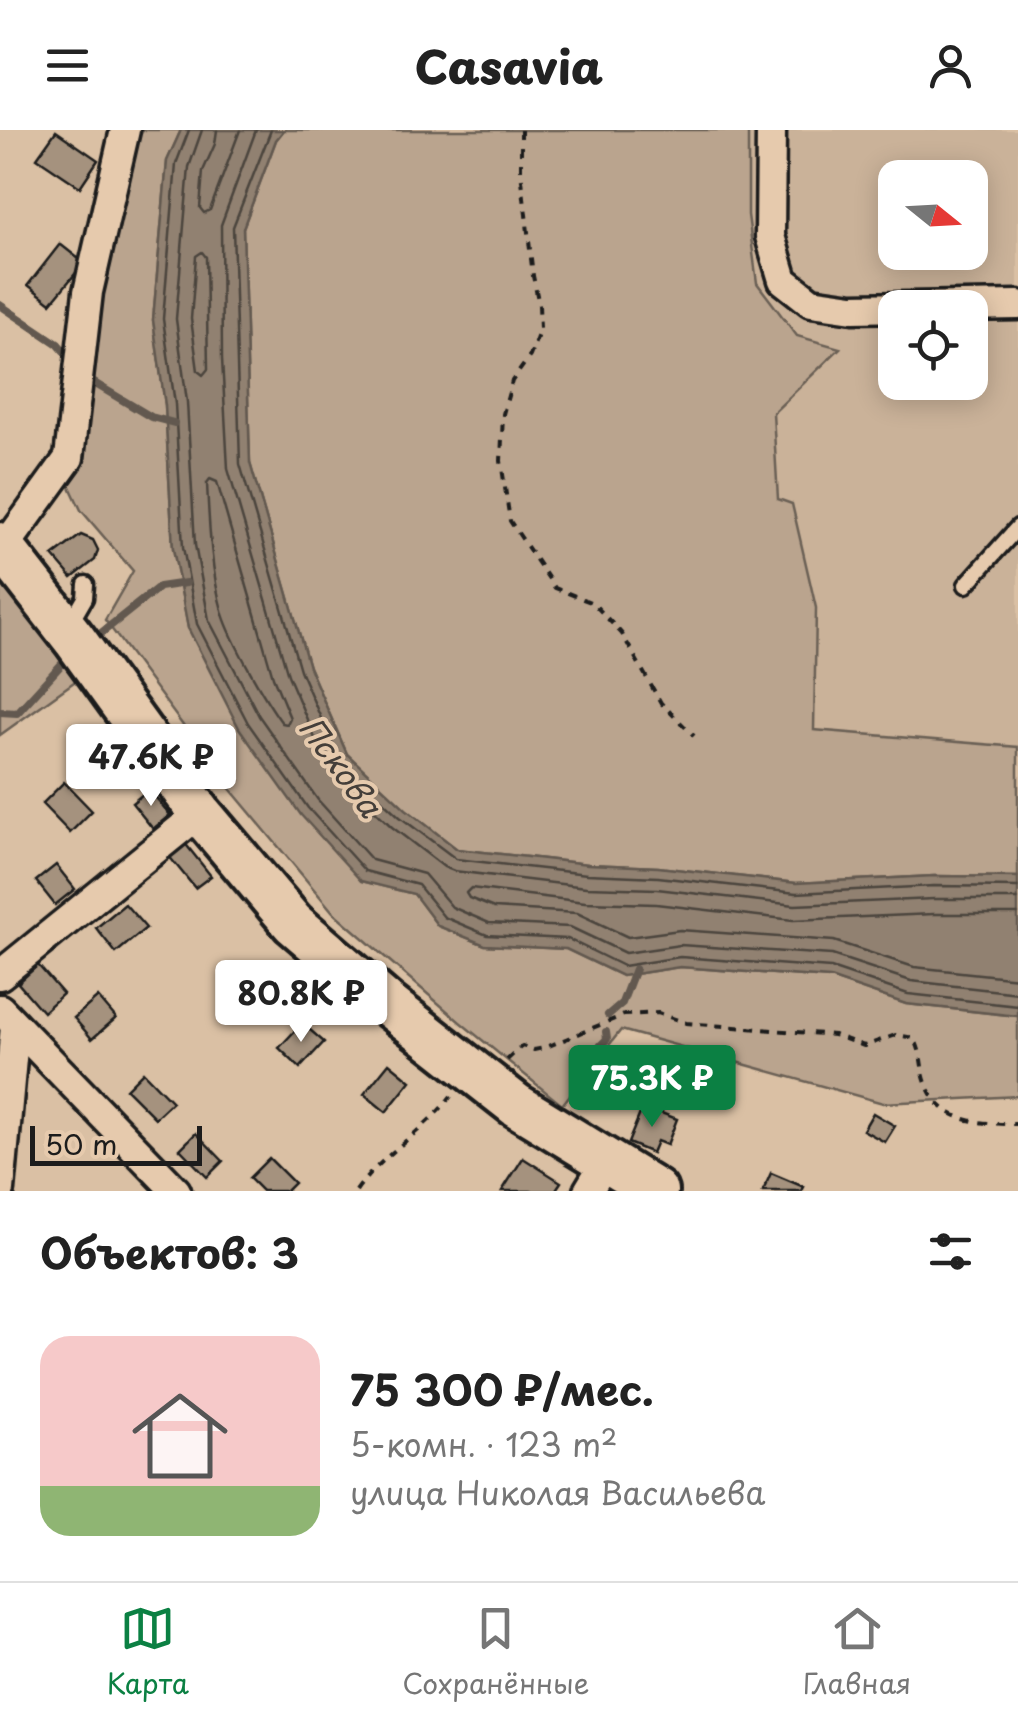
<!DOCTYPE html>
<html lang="ru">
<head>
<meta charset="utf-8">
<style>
	:root { --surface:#fff; --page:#f6f6f6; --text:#222; --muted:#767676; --line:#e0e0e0; --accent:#0b8043 }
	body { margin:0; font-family:"Playpen Sans",sans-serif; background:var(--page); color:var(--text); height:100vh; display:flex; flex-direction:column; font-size:38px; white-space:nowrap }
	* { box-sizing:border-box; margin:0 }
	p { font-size:32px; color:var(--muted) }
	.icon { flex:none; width:55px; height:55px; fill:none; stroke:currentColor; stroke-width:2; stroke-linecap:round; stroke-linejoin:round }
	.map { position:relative; height:1061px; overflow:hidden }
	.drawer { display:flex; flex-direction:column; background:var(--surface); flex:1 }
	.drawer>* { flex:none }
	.needle { width:65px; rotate:108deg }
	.controls { position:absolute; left:878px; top:30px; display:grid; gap:20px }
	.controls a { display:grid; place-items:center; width:110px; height:110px; border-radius:20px; background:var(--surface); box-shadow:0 5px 25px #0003; font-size:50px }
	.scale { position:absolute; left:30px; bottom:25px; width:172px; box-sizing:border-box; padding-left:10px; border:5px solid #1c1c1c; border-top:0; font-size:28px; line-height:35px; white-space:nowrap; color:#1c1c1c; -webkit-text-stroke:8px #e6caad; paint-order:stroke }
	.price { position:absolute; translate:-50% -85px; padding:0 22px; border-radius:10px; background:#fff; color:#222; font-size:32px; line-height:65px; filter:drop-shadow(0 2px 5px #0008) }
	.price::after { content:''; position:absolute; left:50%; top:60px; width:30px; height:22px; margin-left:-15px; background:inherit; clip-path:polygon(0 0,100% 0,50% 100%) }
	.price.on { background:var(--accent); color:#fff }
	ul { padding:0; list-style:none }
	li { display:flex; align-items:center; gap:30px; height:250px; padding:0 40px }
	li+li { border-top:2px solid var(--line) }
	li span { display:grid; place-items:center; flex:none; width:280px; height:200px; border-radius:30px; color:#555 }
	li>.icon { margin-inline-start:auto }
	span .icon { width:120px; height:120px; fill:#fffc; stroke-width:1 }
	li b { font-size:42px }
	h2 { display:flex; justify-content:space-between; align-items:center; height:120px; padding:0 40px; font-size:42px }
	header { display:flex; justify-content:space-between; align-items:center; height:130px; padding:0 40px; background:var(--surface); font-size:45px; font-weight:800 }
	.tab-bar { display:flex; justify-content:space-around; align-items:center; height:140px; border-top:2px solid var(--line); background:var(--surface); font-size:28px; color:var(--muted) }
	.tab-bar a { display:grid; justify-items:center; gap:5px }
	.tab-bar .on { color:var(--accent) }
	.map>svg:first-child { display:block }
	.built { fill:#cab299; fill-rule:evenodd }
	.green { fill:#baa48e; stroke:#6b6055; stroke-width:2.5 }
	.water { fill:#918171; stroke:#62594f; stroke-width:2.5 }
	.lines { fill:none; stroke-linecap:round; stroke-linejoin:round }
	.shore { stroke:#4b443e; stroke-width:2.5 }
	.stream { stroke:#62594f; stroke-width:8 }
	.building { fill:#a5927e; stroke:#1c1c1c; stroke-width:2.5 }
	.lane-casing { stroke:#1c1c1c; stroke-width:21 }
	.street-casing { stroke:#1c1c1c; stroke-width:35 }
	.primary-casing { stroke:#1c1c1c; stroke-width:50 }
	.path { stroke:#1c1c1c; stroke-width:4; stroke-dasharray:8 8; stroke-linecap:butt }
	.lane { stroke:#e6caad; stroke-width:14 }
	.street { stroke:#e6caad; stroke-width:28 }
	.primary { stroke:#e6caad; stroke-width:42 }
	.labels { text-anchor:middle; stroke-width:8; stroke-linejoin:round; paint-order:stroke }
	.water-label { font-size:32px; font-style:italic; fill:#453f3a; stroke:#e6caad }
</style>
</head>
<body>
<header><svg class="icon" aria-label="menu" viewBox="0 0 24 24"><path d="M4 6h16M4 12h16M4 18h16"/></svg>Casavia<svg class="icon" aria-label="person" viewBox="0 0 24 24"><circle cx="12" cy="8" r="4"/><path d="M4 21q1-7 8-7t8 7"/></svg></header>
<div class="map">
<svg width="1018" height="1061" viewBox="0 0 1018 1061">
	<rect width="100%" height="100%" fill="#dac0a4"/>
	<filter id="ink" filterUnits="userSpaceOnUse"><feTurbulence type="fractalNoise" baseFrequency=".01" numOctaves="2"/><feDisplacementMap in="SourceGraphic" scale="20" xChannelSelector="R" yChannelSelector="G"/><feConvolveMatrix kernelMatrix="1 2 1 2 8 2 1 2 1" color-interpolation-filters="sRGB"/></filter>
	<g filter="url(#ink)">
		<path class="built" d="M748,0H1018V617L814,601L778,369L773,283L797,206L757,153L748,85ZM895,48H970V122H895ZM895,178H970V252H895Z"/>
		<g class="green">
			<path d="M130,0H181L167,31L153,190L165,275L173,418L188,498L361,751L414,764L438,796L485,815L566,819L622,846L680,837L830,848L906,874L1018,886V966L883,973L621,900L562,975L460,892L333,782L227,655L105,490L133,441L81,380L59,333Z"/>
			<path d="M284,0H748V85L757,153L797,206L840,218L773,283L778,369L792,374L816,478L814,600L1018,617V747L934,746L796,753L658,737L588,734L457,719L406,680L347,624L309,537L250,333L243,98L276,10Z"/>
			<path d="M0,442L81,547L0,605Z"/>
		</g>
		<path class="water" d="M181,0H284L276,10L243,98L250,333L309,537L347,624L406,679L457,719L588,734L658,737L796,753L934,746L1018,747V886L906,874L830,848L680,837L622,846L566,819L485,815L438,796L414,764L361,751L301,685L239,598L188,498L173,418L165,275L153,190L167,31Z"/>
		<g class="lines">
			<g class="shore">
				<path d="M189,0L176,34L163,189L175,274L183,417L197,494L248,593L308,678L365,741L418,755L444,787L487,805L568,809L623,836L680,827L831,838L908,864L1018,876"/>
				<path d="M202,0L189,37L176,189L187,272L195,415L209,490L259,586L318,670L372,730L424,744L452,777L489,793L570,797L625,823L680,815L832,825L911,851L1018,863"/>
				<path d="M217,0L215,14L203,41L200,78L204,83L210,80L240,0"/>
				<path d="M256,0L221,95L222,229L228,339L288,545L326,634L392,697L444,737L454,741L586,757L657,759L795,775L934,769H1018"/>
				<path d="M271,0L233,97L240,334L300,540L340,632L400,687L456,729L587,744L658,747L796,763L934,756L1018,757"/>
				<path d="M202,122L206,127L208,239L203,245L198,241L191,189L196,126Z"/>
				<path d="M210,349L217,352L273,547L290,588L287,594L282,593C265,570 231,510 223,484C211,442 209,396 207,353Z"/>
				<path d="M1018,784H934L793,790L656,774L585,772L471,758L466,763L469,768L494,778L577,783L628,807L680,800L834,811L914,837L1018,848"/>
			</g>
			<g class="stream">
				<path d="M0,175L58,214L70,228"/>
				<path d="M89,250L151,287L174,293"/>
				<path d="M90,512L159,457L186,453"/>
				<path d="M0,582L17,583L70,525"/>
				<path d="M608,885L622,873L635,839"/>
				<path d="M580,945L591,925L607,909L606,902"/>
			</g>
		</g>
		<g class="building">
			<path d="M56,1L98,30L80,57L37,28Z"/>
			<path d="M60,114L84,133L51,173L28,155Z"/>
			<path d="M81,405L93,410L98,420L95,430L72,448L53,426Z"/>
			<path d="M64,652L92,681L70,703L42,674Z"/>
			<path d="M149,659L170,685L153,699L132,673Z"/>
			<path d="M184,712L211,746L195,758L168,725Z"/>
			<path d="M56,735L75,759L55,775L36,751Z"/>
			<path d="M125,774L146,798L116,823L96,798Z"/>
			<path d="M38,835L63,864L43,882L18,853Z"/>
			<path d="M266,840L289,865L262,890L239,865Z"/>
			<path d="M98,867L116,888L92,909L74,888Z"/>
			<path d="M302,893L324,912L300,938L279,918Z"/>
			<path d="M389,933L411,951L386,982L364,964Z"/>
			<path d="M143,942L172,972L155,988L126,959Z"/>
			<path d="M643,976L677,989L667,1015L657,1011L652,1023L628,1013Z"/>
			<path d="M873,983L895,996L885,1012L863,1000Z"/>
			<path d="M196,1003L223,1031L207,1047L180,1019Z"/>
			<path d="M269,1028L294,1053L286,1061H262L249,1048Z"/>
			<path d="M523,1028L561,1052L555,1061H502Z"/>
			<path d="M771,1043L804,1057L802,1061H763Z"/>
		</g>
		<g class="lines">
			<g class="lane-casing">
				<g id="lane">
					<path d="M966,455L1018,397"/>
					<path d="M70,494L85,468L86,454"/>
				</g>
			</g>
			<g class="street-casing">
				<g id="street">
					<path d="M771,0L770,106L783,150L811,172L853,178L1018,175"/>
					<path d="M4,418L69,328L88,162L125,0"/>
					<path d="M0,845L200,683"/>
					<path d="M0,879L176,1061"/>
					<path d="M0,1060L15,896"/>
					<path d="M588,1061L606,1031"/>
				</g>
			</g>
			<g class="primary-casing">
				<path id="primary" d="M0,414L75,510L200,683L293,793L386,873L516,975L656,1061"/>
			</g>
			<g class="path">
				<path d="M521,0V41L533,146L539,175L540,199L530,226L512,251L503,284L501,331L510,391L555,458L593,473L622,504L661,573L694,606"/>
				<path d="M507,930L522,916L534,920L544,918L624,885L658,883L686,893L834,905L864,916L896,905L914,908C923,924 920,937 926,953C940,993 980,994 1018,994"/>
				<path d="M356,1061C382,1024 424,1002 451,966"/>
			</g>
			<use href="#lane" class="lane"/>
			<use href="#street" class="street"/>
			<use href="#primary" class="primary"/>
		</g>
	</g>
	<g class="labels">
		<g class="water-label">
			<text transform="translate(340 637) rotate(54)" y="11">Пскова</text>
		</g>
	</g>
</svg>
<div class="controls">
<a><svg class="needle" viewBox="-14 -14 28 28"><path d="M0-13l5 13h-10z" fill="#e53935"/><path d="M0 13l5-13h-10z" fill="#767676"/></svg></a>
<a><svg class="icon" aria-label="locate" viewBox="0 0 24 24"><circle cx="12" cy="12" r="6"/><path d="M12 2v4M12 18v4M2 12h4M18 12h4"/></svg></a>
</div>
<div class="scale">50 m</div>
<b class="price" style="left:151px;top:679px">47.6K ₽</b>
<b class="price" style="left:301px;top:915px">80.8K ₽</b>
<b class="price on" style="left:652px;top:1000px">75.3K ₽</b>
</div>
<section class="drawer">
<h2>Объектов: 3<svg class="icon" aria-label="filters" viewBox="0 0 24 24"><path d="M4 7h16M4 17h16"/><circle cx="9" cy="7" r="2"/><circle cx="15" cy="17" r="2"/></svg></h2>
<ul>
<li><span style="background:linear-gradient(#f6c9c9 75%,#8fb573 0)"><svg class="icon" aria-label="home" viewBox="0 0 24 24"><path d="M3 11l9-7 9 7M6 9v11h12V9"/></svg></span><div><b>75 300 ₽/мес.</b><p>5-комн. · 123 m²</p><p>улица Николая Васильева</p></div></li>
</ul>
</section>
<nav class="tab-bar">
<a class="on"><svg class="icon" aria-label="map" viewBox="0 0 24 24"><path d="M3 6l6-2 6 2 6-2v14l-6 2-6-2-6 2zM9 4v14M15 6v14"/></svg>Карта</a>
<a><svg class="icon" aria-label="saved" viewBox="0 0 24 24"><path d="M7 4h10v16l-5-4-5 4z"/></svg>Сохранённые</a>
<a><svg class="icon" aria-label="home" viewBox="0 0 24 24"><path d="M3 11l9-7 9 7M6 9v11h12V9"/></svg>Главная</a>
</nav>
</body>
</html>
